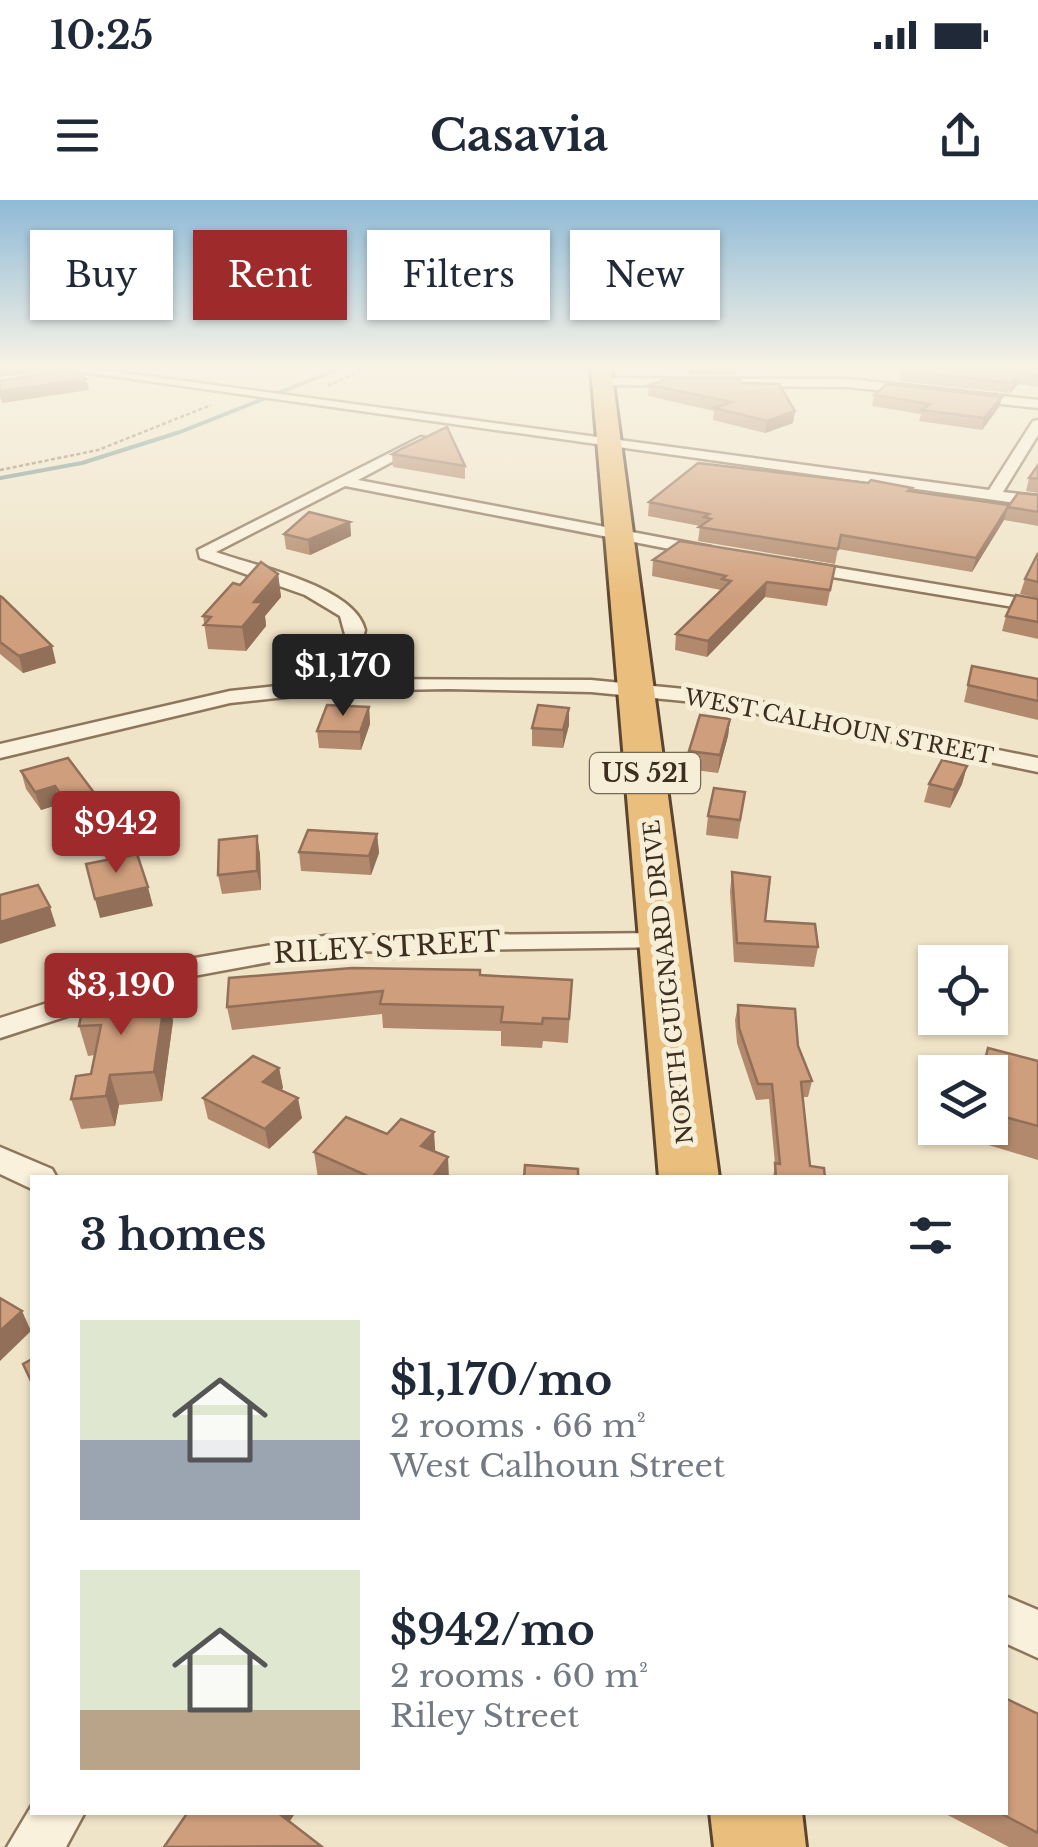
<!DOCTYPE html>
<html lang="en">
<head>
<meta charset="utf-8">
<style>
	:root { --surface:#fff; --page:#f2f2f3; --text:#1f2937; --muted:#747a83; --accent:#9e2a2b }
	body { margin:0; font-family:"Libre Baskerville",serif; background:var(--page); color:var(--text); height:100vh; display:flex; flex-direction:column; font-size:38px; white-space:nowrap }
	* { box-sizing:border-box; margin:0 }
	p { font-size:32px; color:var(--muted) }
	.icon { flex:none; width:55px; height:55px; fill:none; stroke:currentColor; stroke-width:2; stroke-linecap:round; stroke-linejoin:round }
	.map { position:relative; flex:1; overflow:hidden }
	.drawer { position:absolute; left:30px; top:975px; width:978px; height:640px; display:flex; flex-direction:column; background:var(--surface); border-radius:0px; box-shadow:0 2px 8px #0004 }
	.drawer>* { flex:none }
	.top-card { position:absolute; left:30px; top:30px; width:980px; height:90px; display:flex; gap:20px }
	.controls { position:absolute; left:918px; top:745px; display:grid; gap:20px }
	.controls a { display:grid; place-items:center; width:90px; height:90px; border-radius:0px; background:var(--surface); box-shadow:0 2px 8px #0004; font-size:50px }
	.price { position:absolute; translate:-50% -85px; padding:0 22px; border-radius:10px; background:var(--accent); color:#fff; font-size:32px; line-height:65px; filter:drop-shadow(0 2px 5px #0008) }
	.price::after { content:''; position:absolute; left:50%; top:60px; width:30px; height:22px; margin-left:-15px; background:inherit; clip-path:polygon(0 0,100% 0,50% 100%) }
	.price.active { background:#222; color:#fff }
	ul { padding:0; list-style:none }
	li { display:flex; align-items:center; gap:30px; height:250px; padding:0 50px }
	li span { display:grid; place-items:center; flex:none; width:280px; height:200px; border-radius:0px; color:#555 }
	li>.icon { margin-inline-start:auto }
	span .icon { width:120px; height:120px; fill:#fffc; stroke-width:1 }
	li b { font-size:42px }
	h2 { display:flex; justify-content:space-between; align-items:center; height:120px; padding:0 50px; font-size:42px }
	.pill { padding:0 35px; border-radius:0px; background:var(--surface); box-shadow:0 2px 8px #0004; font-size:35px; line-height:90px }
	.pill.active { background:var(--accent); color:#fff }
	.status { display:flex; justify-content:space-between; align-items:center; height:70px; padding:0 50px; background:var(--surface); direction:ltr }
	.status svg { height:28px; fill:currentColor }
	header { display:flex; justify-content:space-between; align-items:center; height:130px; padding:0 50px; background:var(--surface); font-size:45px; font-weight:800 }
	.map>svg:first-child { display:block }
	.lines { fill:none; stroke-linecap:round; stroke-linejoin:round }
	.stream { stroke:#6f938a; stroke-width:4 }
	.minor-casing { stroke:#8d765c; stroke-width:5 }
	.trunk-casing { stroke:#5b4430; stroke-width:6 }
	.path { stroke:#8d765c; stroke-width:2.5; stroke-dasharray:4 2.5; stroke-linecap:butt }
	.minor { fill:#faf1dc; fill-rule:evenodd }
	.trunk { fill:#eabe7c; fill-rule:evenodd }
	.wall { fill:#b2896c }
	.shaded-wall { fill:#916f58 }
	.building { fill:#cf9f7d; stroke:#916f58; stroke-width:2.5 }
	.labels { text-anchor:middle; stroke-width:10; stroke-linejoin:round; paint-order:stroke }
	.far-street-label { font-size:22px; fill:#3d2e20; stroke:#f7eed8 }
	.shield { fill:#f7eed8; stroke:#756857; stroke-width:2.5 }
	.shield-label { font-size:25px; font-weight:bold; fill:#3d2e20 }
	.street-label { font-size:28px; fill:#3d2e20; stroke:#f7eed8 }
</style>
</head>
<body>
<div class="status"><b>10:25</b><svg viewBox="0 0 49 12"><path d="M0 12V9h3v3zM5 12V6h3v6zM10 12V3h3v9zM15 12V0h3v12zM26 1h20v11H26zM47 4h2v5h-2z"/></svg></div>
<header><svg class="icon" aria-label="menu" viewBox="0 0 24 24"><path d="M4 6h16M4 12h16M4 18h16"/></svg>Casavia<svg class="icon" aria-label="share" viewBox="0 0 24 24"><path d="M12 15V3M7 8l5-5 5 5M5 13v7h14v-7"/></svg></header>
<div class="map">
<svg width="1038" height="1647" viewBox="0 0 1038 1647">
	<rect width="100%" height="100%" fill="#f0e4c8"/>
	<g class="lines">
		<path class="stream" d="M0,278L82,263L180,232L341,168"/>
		<g class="minor-casing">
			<g id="minor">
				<path d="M55,168H87L989,290L1033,221L1038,220V235L1003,292L1038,296V306Z"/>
				<path d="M603,178L848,179L1038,200V208L848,187L599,185Z"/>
				<path d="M421,237L433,240L358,280L711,347L719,352L711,357L345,286L216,352C254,366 355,386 365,430L352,479L591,480L705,491L1038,558V572L705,503L591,492L447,489L340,491L230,503L0,558V544L230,491L332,480L346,438L340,416L305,395L200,358L198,350Z"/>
				<path d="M796,361L1038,401V411L790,370V362Z"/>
				<path d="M664,733L674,735L678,741L674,747L324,752L188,777L0,838V818L183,760L324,736Z"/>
				<path d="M0,947L52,969L57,978H32V989L0,974Z"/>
				<path d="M1005,1396L1038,1410V1458L1005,1443Z"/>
				<path d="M32,1605V1612H85L66,1647H7Z"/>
			</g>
		</g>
		<g class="trunk-casing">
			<g id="trunk">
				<path d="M591,168H611L719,978H659Z"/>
				<path d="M710,1612H802L806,1647H714Z"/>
			</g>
		</g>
		<g class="path">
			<path d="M328,186L366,168"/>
			<path d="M0,270L98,250L211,205"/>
		</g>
		<use href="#minor" class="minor"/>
		<use href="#trunk" class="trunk"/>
	</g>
	<g class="wall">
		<path d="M689,168H737L736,175H689Z"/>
		<path d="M1038,168V187L1018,184L1010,193L899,181L901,171Z"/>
		<path d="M741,183L793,223L765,233L713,220L714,211L648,196L649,185Z"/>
		<path d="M874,195L1002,197L999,207L982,230L919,221L921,214L872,206Z"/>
		<path d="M392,254L465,266V279L393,267Z"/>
		<path d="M1038,265V293L1026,291L1029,278Z"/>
		<path d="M912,288L911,291L1009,305L1038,295V326L1004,320L972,372L838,349L835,364L698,341L700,326L648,316L649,302Z"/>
		<path d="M350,322L351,336L310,355L286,349L284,334Z"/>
		<path d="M1038,353V398L1020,394L1025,379Z"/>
		<path d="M653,360L835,366L827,406L765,397L707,457L675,450L676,434L721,390L652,376Z"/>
		<path d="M278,374L281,397L265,416L266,426L246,451L208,449L203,416L240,385Z"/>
		<path d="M0,396L56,463L23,473L0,454Z"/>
		<path d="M1038,399V439L1002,431L1006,416Z"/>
		<path d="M972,466L1038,479V520L964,502Z"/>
		<path d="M369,507L370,524L361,550L319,548L317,531Z"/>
		<path d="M569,508V525L563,548L532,546V528Z"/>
		<path d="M730,519L728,536L718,573L687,569L689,551Z"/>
		<path d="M967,566L962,584L950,608L924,602L929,584Z"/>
		<path d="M21,571L95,594L100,613L72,621L60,604L41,610L26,589Z"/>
		<path d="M745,592L738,639L706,635L708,616Z"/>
		<path d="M377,634L379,653L371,675L301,671L299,652Z"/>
		<path d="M257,636L260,655L261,690L222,694L218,675Z"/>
		<path d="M732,672L765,721L818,747L814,767L734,762L730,691Z"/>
		<path d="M480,775L572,780L568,843L543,841L542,848L501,846V831L383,828L382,814L232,830L227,807Z"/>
		<path d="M166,791L173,821L162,901L119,905L115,926L81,929L71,899L91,874L95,855L88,856L79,826Z"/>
		<path d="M738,805L798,846L812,881L808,897H802L810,966L825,978H773L775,964L769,899L756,900L737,843L735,820Z"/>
		<path d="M988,848L1038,861V960L962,937L965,928H990V872H980Z"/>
		<path d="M279,868L283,888L281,890L302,918L269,949L208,919L203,898Z"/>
		<path d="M387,934L435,952L449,978H318L314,952Z"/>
		<path d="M1038,1514V1647H1009L942,1612H1005Z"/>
	</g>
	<g class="shaded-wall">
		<path d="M0,168H47V171L0,177Z"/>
		<path d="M1020,173L1018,184L1010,193L1013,183Z"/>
		<path d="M86,179L89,190L2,203L0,196V191Z"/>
		<path d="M1002,197L999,207L982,230L984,218Z"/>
		<path d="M795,211L793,223L765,233L767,221Z"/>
		<path d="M1008,307L1004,320L972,372L976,358Z"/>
		<path d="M350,322L351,336L310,355L308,340Z"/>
		<path d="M278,374L281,397L265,416L266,426L246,451L242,427L254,402Z"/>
		<path d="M767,382L765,397L707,457L708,441Z"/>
		<path d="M52,446L56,463L23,473L19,456Z"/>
		<path d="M369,507L370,524L361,550L360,532Z"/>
		<path d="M569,508V525L563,548V530Z"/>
		<path d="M730,519L728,536L718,573L720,555Z"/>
		<path d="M967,566L962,584L950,608L954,590Z"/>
		<path d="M55,586L60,604L41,610L35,592Z"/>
		<path d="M95,594L100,613L72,621L66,602Z"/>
		<path d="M377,634L379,653L371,675L369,656Z"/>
		<path d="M257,636L260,655L261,690L257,671Z"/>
		<path d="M148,687L153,706L100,718L95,699Z"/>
		<path d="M50,707L56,726L0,744V722Z"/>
		<path d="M166,791L173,821L162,901L154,872Z"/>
		<path d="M279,868L283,888L267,902L263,882Z"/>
		<path d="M110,875L119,905L115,926L106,896Z"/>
		<path d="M298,898L302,918L269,949L265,929Z"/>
		<path d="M434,932L436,962L421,946Z"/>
		<path d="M448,957L449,978H432Z"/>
		<path d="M22,1111L31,1131L0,1161V1131Z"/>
		<path d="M275,1612H296L282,1633Z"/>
	</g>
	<g class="building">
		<path d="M903,168H1038V176L1020,173L1013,183L901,171Z"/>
		<path d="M68,170L86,179L0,191V181Z"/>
		<path d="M669,178L740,179L741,183L779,184L795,211L767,221L714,208L732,202L649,185Z"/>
		<path d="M887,184L1002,197L984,218L922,210L930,204L874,195Z"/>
		<path d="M447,227L465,266L392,254L403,248Z"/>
		<path d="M698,263L868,283L871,280L912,288L908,291L1009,305L976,358L841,335L838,349L699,327L711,319L704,317L709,314L649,302Z"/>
		<path d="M1038,265V279L1029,278Z"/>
		<path d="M1018,293L1038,295V312L1008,307Z"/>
		<path d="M309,312L350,322L308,340L284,334Z"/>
		<path d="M680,341L835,366L830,390L767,382L708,441L676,434L731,381L722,379L726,376L653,360Z"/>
		<path d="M1038,353V382L1025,379Z"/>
		<path d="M261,362L278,374L254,402H263L242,427L204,425L211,417L203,416L233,383L240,385Z"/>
		<path d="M1016,395L1038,399V422L1006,416Z"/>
		<path d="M0,396L2,397L52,446L19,456L0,442Z"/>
		<path d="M972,466L1038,479V501L968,485Z"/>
		<path d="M327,505L369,507L360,532L317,531Z"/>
		<path d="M538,505L569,508L563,530L532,528Z"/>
		<path d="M700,515L730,519L720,555L689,551Z"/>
		<path d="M68,558L95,594L66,602L55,586L35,592L21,571Z"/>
		<path d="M942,560L967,566L954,590L929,584Z"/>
		<path d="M714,588L745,592L740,620L708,616Z"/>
		<path d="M308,630L377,634L369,656L299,652Z"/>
		<path d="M257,636V671L218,675L219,640Z"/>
		<path d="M137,654L148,687L95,699L86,664Z"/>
		<path d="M732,672L770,677L765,721L815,724L818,747L737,743Z"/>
		<path d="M38,685L50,707L0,722V695Z"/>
		<path d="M352,768L480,770V775L572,780L569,819L543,818L542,824L501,822L503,807L380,804L383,791L227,807L229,778Z"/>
		<path d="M166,791L154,872L110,875L106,896L71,899L76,876L91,874L101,825L79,826L85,797Z"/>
		<path d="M738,805L795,809L798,846L812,881L801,882L810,966L824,968L825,978H776L775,963L780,964L772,884H758L739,828Z"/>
		<path d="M988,848L1038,861V926L990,913V872H982Z"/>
		<path d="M253,856L279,868L263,882L298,898L265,929L203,898Z"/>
		<path d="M346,917L387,934L401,919L434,932L421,946L448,957L432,978H372L314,952Z"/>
		<path d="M525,965L578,969V978H524Z"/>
		<path d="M0,1098L22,1111L0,1131Z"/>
		<path d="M32,1159V1183L23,1164Z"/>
		<path d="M1005,1498L1038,1514V1633L998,1612H1005Z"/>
		<path d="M188,1612H277L321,1646L164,1647Z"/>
	</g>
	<linearGradient id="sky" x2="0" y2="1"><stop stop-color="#8fbad6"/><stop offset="0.42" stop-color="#f8f3e6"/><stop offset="1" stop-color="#f8f3e6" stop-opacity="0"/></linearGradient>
	<rect width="1038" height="399" fill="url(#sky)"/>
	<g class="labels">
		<g class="far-street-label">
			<text transform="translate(839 526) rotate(11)" y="8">WEST CALHOUN STREET</text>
			<text transform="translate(668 782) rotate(-96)" y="8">NORTH GUIGNARD DRIVE</text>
		</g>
		<rect class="shield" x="590" y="553" width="110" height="40" rx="8"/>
		<g class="shield-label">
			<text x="645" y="582">US 521</text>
		</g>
		<g class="street-label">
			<text transform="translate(387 747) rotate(-3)" y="10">RILEY STREET</text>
		</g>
	</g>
</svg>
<div class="controls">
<a><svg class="icon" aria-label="locate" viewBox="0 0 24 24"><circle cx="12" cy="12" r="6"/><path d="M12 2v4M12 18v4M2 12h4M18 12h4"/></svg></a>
<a><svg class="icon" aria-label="layers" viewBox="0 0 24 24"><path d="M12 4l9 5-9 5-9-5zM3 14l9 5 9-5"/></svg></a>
</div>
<b class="price active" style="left:343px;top:519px">$1,170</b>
<b class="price" style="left:116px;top:676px">$942</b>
<b class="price" style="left:121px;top:838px">$3,190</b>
<div class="top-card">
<a class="pill">Buy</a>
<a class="pill active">Rent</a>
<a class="pill">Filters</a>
<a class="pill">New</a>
</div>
<section class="drawer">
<h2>3 homes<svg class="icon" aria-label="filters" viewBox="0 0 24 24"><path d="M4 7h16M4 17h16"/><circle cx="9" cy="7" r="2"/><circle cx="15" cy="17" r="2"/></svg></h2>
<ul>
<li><span style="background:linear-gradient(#dfe7d0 60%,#9aa5b1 0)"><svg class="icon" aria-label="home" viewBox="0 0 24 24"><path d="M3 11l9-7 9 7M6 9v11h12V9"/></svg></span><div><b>$1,170/mo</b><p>2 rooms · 66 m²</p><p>West Calhoun Street</p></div></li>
<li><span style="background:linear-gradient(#dfe7d0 70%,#b9a48a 0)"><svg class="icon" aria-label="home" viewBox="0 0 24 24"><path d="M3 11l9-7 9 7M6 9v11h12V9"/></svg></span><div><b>$942/mo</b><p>2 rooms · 60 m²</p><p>Riley Street</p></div></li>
</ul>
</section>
</div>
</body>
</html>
